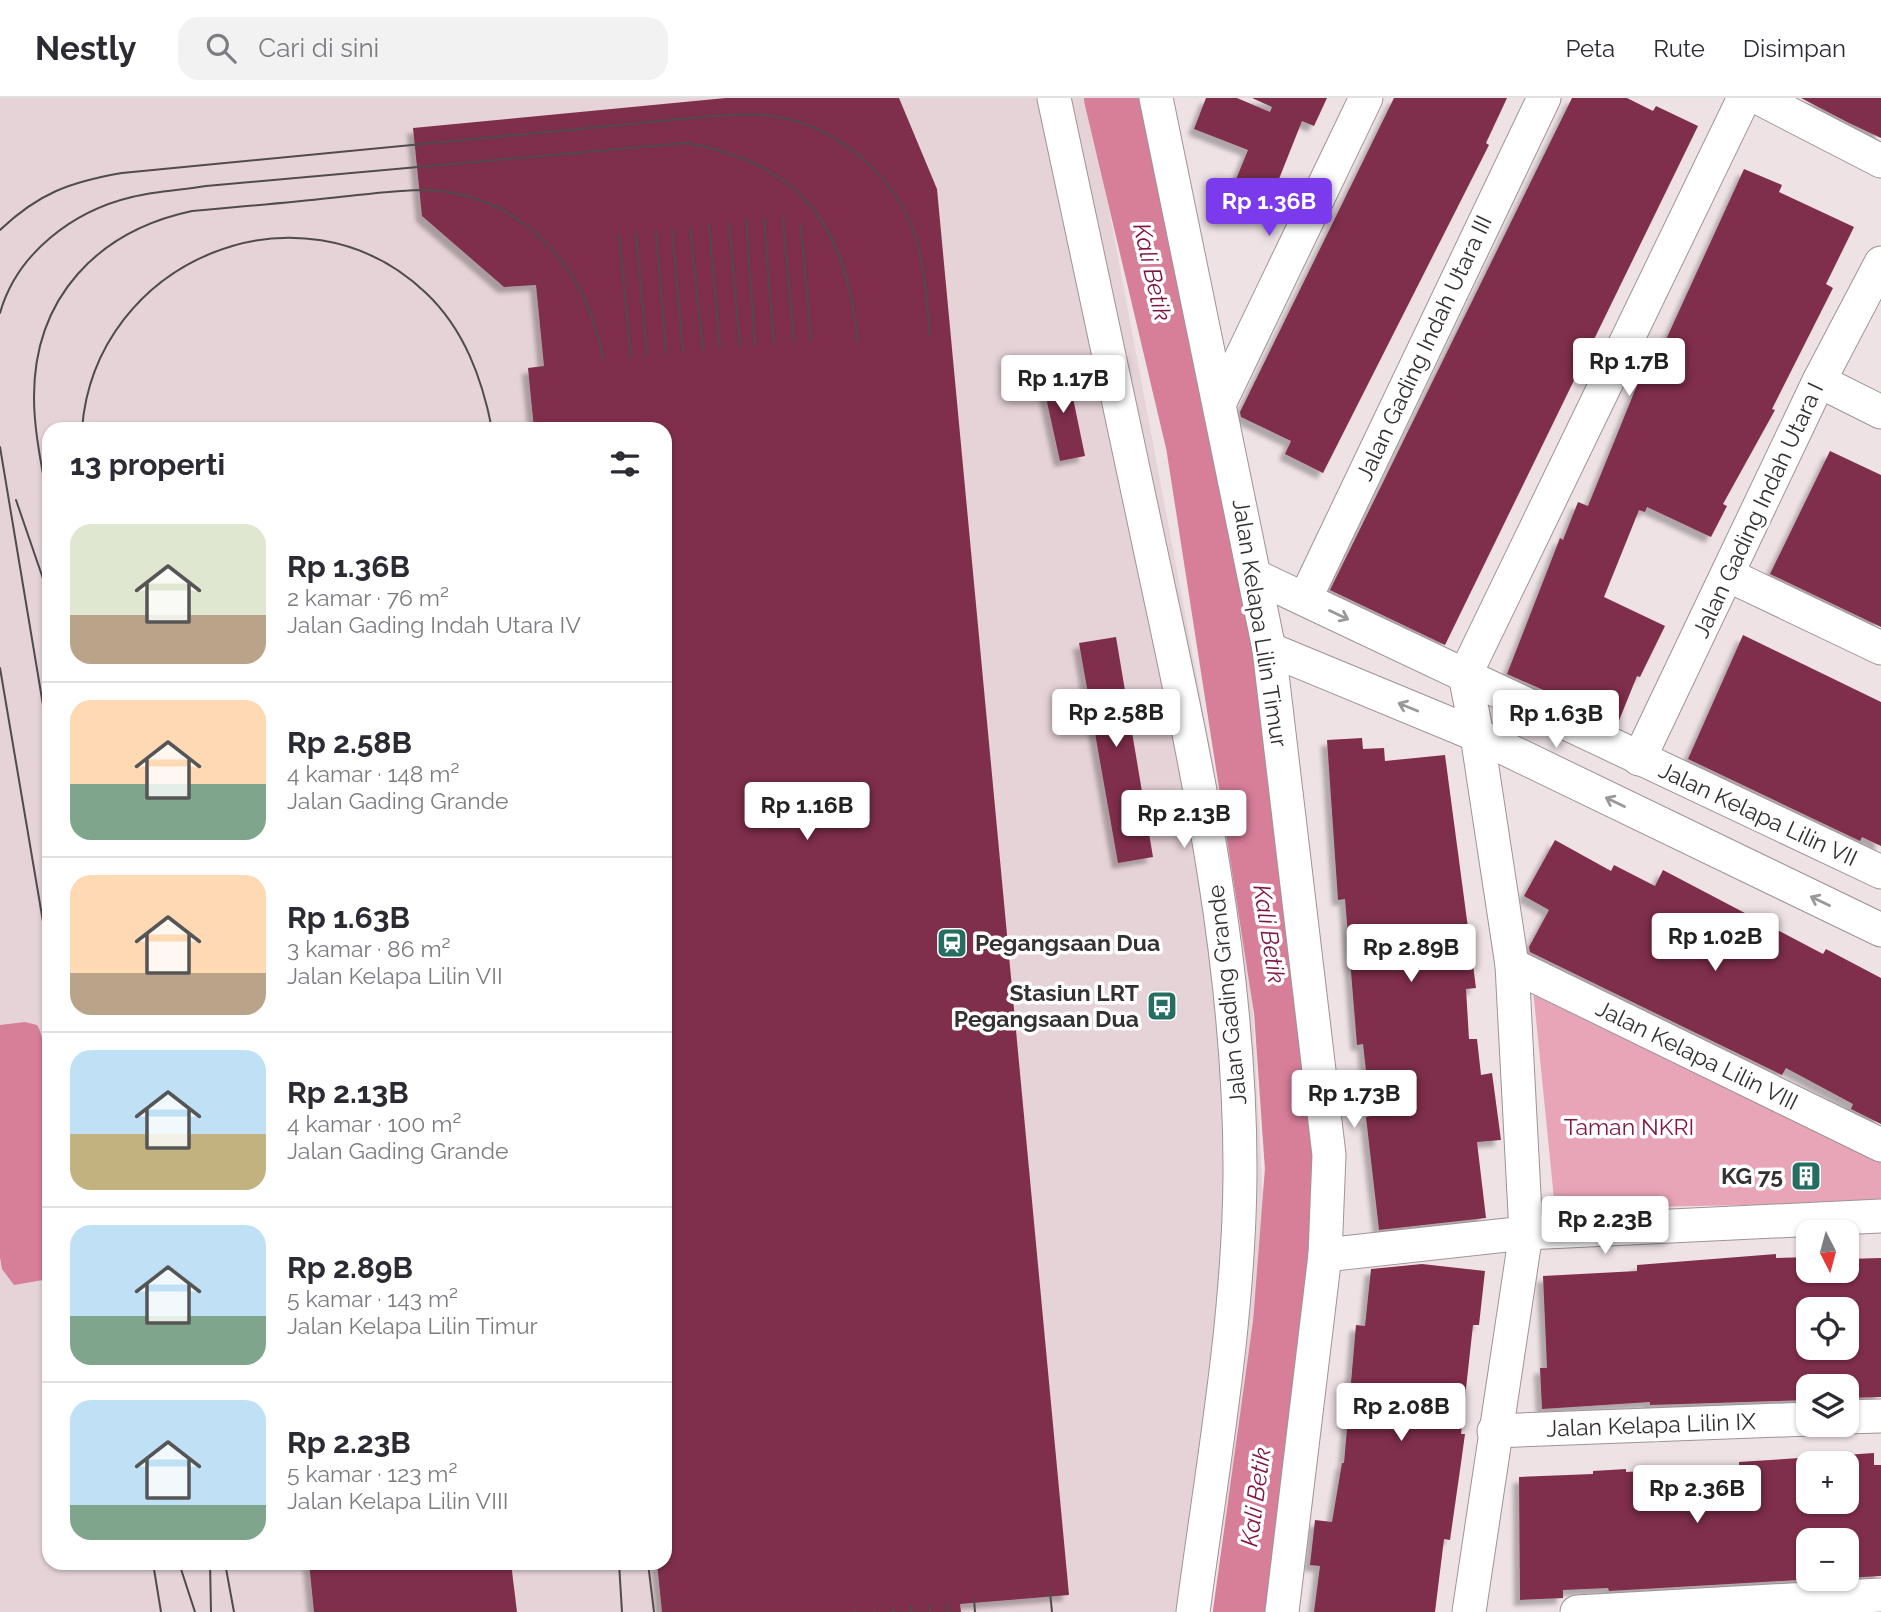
<!DOCTYPE html>
<html lang="id">
<head>
<meta charset="utf-8">
<style>
	:root { --surface:#fff; --page:#f2f2f3; --text:#2b2b33; --muted:#7c7c81; --line:#e1e1e2; --accent:#7c3aed }
	body { margin:0; font-family:Raleway,sans-serif; background:var(--page); color:var(--text); height:100vh; display:flex; flex-direction:column; font-size:26px; white-space:nowrap }
	* { box-sizing:border-box; margin:0 }
	p { font-size:23px; color:var(--muted) }
	.icon { flex:none; width:38px; height:38px; fill:none; stroke:currentColor; stroke-width:2; stroke-linecap:round; stroke-linejoin:round }
	.map { position:relative; flex:1; overflow:hidden }
	.side { position:absolute; left:42px; top:324px; width:630px; height:1148px; display:flex; flex-direction:column; background:var(--surface); border-radius:21px; box-shadow:0 2px 5px #0004 }
	.side>* { flex:none }
	.needle { width:46px; rotate:174deg }
	.controls { position:absolute; left:1796px; top:1122px; display:grid; gap:14px }
	.controls a { display:grid; place-items:center; width:63px; height:63px; border-radius:14px; background:var(--surface); box-shadow:0 2px 5px #0004; font-size:35px }
	.price { position:absolute; translate:-50% -60px; padding:0 16px; border-radius:7px; background:#fff; color:#222; font-size:23px; line-height:46px; filter:drop-shadow(0 2px 4px #0008) }
	.price::after { content:''; position:absolute; left:50%; top:42px; width:21px; height:16px; margin-left:-10px; background:inherit; clip-path:polygon(0 0,100% 0,50% 100%) }
	.price.selected { background:var(--accent); color:#fff }
	ul { padding:0; list-style:none }
	li { display:flex; align-items:center; gap:21px; height:175px; padding:0 28px }
	li+li { border-top:2px solid var(--line) }
	li span { display:grid; place-items:center; flex:none; width:196px; height:140px; border-radius:21px; color:#555 }
	li>.icon { margin-inline-start:auto }
	span .icon { width:84px; height:84px; fill:#fffc; stroke-width:1 }
	li b { font-size:30px }
	h2 { display:flex; justify-content:space-between; align-items:center; height:84px; padding:0 28px; font-size:30px }
	header { display:flex; align-items:center; gap:42px; box-sizing:border-box; height:98px; padding:0 35px; background:var(--surface); border-bottom:2px solid var(--line) }
	header strong { font-size:33px }
	nav { display:flex; gap:38px; margin-inline-start:auto; font-size:24px }
	.search { width:490px; height:63px; background:var(--page); display:flex; align-items:center; gap:18px; box-sizing:border-box; padding:0 24px; border-radius:21px; color:var(--muted); font-size:26px }
	.map>svg:first-child { display:block }
	.built { fill:#e6d3d8; fill-rule:evenodd }
	.green { fill:#e9a5b8 }
	.water { fill:#d77e99 }
	.lines { fill:none; stroke-linecap:round; stroke-linejoin:round }
	.river { stroke:#d77e99; stroke-width:54 }
	.building { fill:#7f2f4b; fill-rule:evenodd; filter:url(#shadow) }
	.minor-casing { stroke:#9e9396; stroke-width:35 }
	.minor { stroke:#fff; stroke-width:33 }
	.tram { stroke:#504b4d; stroke-width:2 }
	.oneway { stroke:#9a9898 }
	.labels { text-anchor:middle; stroke-width:7; stroke-linejoin:round; paint-order:stroke }
	.street-label { font-size:23px; fill:#353132; stroke:#fff }
	.poi-label { font-size:23px; font-weight:bold; fill:#353132; stroke:#fff; text-anchor:end }
	.park-label { font-size:23px; fill:#831845; stroke:#fff }
	.water-label { font-size:24px; font-style:italic; fill:#7f1342; stroke:#fff }
</style>
</head>
<body>
<header>
<strong>Nestly</strong>
<div class="search"><svg class="icon" aria-label="search" viewBox="0 0 24 24"><circle cx="10" cy="10" r="6"/><path d="M15 15l6 6"/></svg>Cari di sini</div>
<nav><a>Peta</a><a>Rute</a><a>Disimpan</a></nav>
</header>
<div class="map">
<svg width="1881" height="1514" viewBox="0 0 1881 1514">
	<defs>
		<filter id="shadow"><feDropShadow dx="-6" dy="6" stdDeviation="2" flood-color="#0004"/></filter>
	</defs>
	<rect width="100%" height="100%" fill="#eee2e5"/>
	<path class="built" d="M0,0H1088L1250,861L1264,1120L1248,1286L1209,1514H0ZM49,331H665V1465H49Z"/>
	<path class="green" d="M1533,891L1881,1063V1104L1555,1111Z"/>
	<path class="water" d="M25,924L37,927C59,964 49,1129 49,1181L14,1187L2,1171L0,1159V927Z"/>
	<g class="lines">
		<path class="river" d="M1111,0L1193,347L1281,913L1292,1071L1280,1225L1240,1514"/>
	</g>
	<g class="building">
		<path d="M726,0H899L937,91L1069,1497L960,1506L961,1514H662L657,1465H665V331H534L528,270L544,268L536,187L504,189L422,118L413,30Z"/>
		<path d="M1206,0H1237L1270,14L1272,9L1252,0H1327L1314,28L1302,23L1265,116L1228,101L1248,52L1194,31Z"/>
		<path d="M1394,0H1507L1486,45L1489,47L1323,375L1285,356L1291,343L1241,319L1240,314Z"/>
		<path d="M1572,0H1627L1653,13L1656,8L1698,28L1445,547L1330,492Z"/>
		<path d="M1801,0H1881V40L1849,25Z"/>
		<path d="M1744,71L1782,87L1779,94L1854,129L1826,186L1833,190L1772,311L1775,312L1723,406L1727,408L1711,439L1647,409L1645,414L1639,412L1604,499L1665,528L1640,579L1637,578L1618,625L1507,576L1560,440L1563,442L1578,404L1588,408L1640,280L1647,283Z"/>
		<path d="M1067,271L1085,358L1060,363L1041,277Z"/>
		<path d="M1830,353L1881,377V529L1770,476Z"/>
		<path d="M1743,537L1881,604V748L1862,739L1860,743L1688,661Z"/>
		<path d="M1116,539L1153,759L1118,765L1079,545Z"/>
		<path d="M1362,640L1363,651L1384,650L1385,663L1445,657L1476,890L1466,891L1469,941H1477L1481,977L1492,975L1501,1042L1477,1044L1486,1120L1379,1132L1366,1019L1371,1018L1363,946L1357,947L1345,801L1338,802L1327,642Z"/>
		<path d="M1555,742L1611,773L1614,767L1655,788L1663,772L1823,856L1826,851L1881,880V1026L1851,1011L1853,1006L1786,970L1782,977L1530,854L1529,849L1549,812L1524,798Z"/>
		<path d="M1776,1156V1160L1808,1159V1172H1846V1161L1881,1160V1299L1846,1300V1288H1808V1302L1650,1307V1304L1542,1311L1540,1270H1547L1543,1178L1637,1173V1167ZM1808,1211H1846V1250H1808Z"/>
		<path d="M1422,1166L1485,1173L1479,1227H1473L1461,1336H1465L1461,1365L1450,1442L1444,1441L1435,1514H1314L1320,1468L1310,1467L1315,1422L1332,1424L1342,1365H1344L1356,1227L1365,1228L1371,1171Z"/>
		<path d="M1874,1355V1367H1881V1478L1846,1480V1442H1808V1480H1831L1609,1493L1608,1490L1563,1492V1500L1520,1502L1519,1379L1593,1376V1373L1626,1371V1374L1739,1368V1364ZM1808,1365H1846V1404H1808Z"/>
		<path d="M309,1465H511L517,1514H314Z"/>
	</g>
	<g class="lines">
		<g class="minor-casing">
			<g id="minor">
				<path d="M1054,0C1089,161 1123,322 1157,483C1199,678 1241,876 1240,1077C1239,1223 1212,1370 1193,1514"/>
				<path d="M1156,0L1269,551L1329,1057L1325,1157L1282,1514"/>
				<path d="M1759,0L1881,63"/>
				<path d="M1819,283L1881,314"/>
				<path d="M1220,304L1366,0"/>
				<path d="M1728,477L1881,550"/>
				<path d="M1255,478L1881,774"/>
				<path d="M1305,501L1544,0"/>
				<path d="M1269,551L1477,637L1881,832"/>
				<path d="M1639,661L1819,283L1881,165"/>
				<path d="M1512,867L1881,1047"/>
				<path d="M1325,1157L1526,1135L1881,1118"/>
				<path d="M1846,1319L1881,1318"/>
				<path d="M1494,1333L1808,1321"/>
				<path d="M1469,1514L1526,1135L1512,867L1477,637L1465,577L1744,0"/>
				<path d="M1577,1514L1881,1497"/>
			</g>
		</g>
		<use href="#minor" class="minor"/>
		<g class="tram">
			<path d="M783,120L794,243"/>
			<path d="M764,121L774,245"/>
			<path d="M746,122L755,247"/>
			<path d="M729,125L740,248"/>
			<path d="M709,127L720,250"/>
			<path d="M801,128L811,241"/>
			<path d="M690,130L703,252"/>
			<path d="M672,131L683,253"/>
			<path d="M0,132C39,95 70,84 122,75L713,18C735,17 757,15 778,19C840,29 899,82 916,141C925,172 927,206 930,237"/>
			<path d="M656,133L666,254"/>
			<path d="M636,135L647,257"/>
			<path d="M619,137L631,258"/>
			<path d="M0,215C17,155 73,113 132,99C156,93 182,92 206,88L686,45C804,65 846,130 858,244"/>
			<path d="M82,331C95,162 301,76 426,195C464,231 482,280 492,331"/>
			<path d="M0,349L49,643"/>
			<path d="M16,402L49,498"/>
			<path d="M49,410C43,373 34,336 34,299C34,199 98,133 192,113C238,109 284,105 330,100C362,97 394,92 426,92C522,95 588,171 603,261"/>
			<path d="M0,570L49,859"/>
			<path d="M153,1465L161,1514"/>
			<path d="M179,1465L195,1514"/>
			<path d="M210,1465L211,1514"/>
			<path d="M225,1465L234,1514"/>
			<path d="M619,1465L622,1514"/>
			<path d="M648,1465L654,1514"/>
			<path d="M1050,1494L1052,1514"/>
			<path d="M974,1501L975,1514"/>
			<path d="M947,1506L948,1514"/>
			<path d="M930,1507V1514"/>
			<path d="M911,1508V1514"/>
			<path d="M893,1510V1514"/>
			<path d="M874,1512V1514"/>
			<path d="M855,1513V1514"/>
		</g>
	</g>
	<defs><path id="oneway-shaft" d="M-6 0H5M1.5-3L5.5 0L1.5 3" fill="none" stroke-width="1.6" stroke-linecap="round" stroke-linejoin="round" transform="scale(1.75)"/></defs>
	<g class="oneway">
		<use href="#oneway-shaft" transform="translate(1339 517) rotate(25)"/>
		<use href="#oneway-shaft" transform="translate(1408 609) rotate(-158)"/>
		<use href="#oneway-shaft" transform="translate(1615 704) rotate(-154)"/>
		<use href="#oneway-shaft" transform="translate(1820 803) rotate(-154)"/>
	</g>
	<defs>
		<g id="station-square" transform="scale(1.575)"><rect x="-9" y="-9" width="18" height="18" rx="4" fill="#266d62" stroke="#fff"/><path d="M-3-6H3Q5-6 5-4V2Q5 4 3 4L4.5 6H3L1.5 4h-3L-3 6H-4.5L-3 4Q-5 4-5 2V-4Q-5-6-3-6ZM-3.5-4v3h7v-3ZM-3.5 1v1.5H-2V1ZM2 1v1.5H3.5V1Z" fill="#fff"/></g>
		<g id="bus-square" transform="scale(1.575)"><rect x="-9" y="-9" width="18" height="18" rx="4" fill="#266d62" stroke="#fff"/><path d="M-5-6H5V4H4V6H2V4H-2V6H-4V4H-5ZM-3.5-4V0h7V-4ZM-3.5 1.2v1.5H-2V1.2ZM2 1.2v1.5H3.5V1.2Z" fill="#fff"/></g>
		<g id="building-square" transform="scale(1.575)"><rect x="-9" y="-9" width="18" height="18" rx="4" fill="#266d62" stroke="#fff"/><path d="M-4-6H4V6H1V3H-1V6H-4ZM-2.5-4.3h1.7v1.8h-1.7ZM.8-4.3h1.7v1.8H.8ZM-2.5-1h1.7V.8h-1.7ZM.8-1h1.7V.8H.8Z" fill="#fff"/></g>
	</defs>
	<g fill-rule="evenodd">
		<use href="#station-square" x="952" y="845"/>
		<use href="#bus-square" x="1162" y="908"/>
		<use href="#building-square" x="1806" y="1078"/>
	</g>
	<g class="labels">
		<g class="street-label">
			<text transform="translate(1424 250) rotate(-65)" y="8">Jalan Gading Indah Utara III</text>
			<text transform="translate(1758 412) rotate(-65)" y="8">Jalan Gading Indah Utara I</text>
			<text transform="translate(1260 525) rotate(81)" y="8">Jalan Kelapa Lilin Timur</text>
			<text transform="translate(1758 716) rotate(25)" y="8">Jalan Kelapa Lilin VII</text>
			<text transform="translate(1227 897) rotate(-96)" y="8">Jalan Gading Grande</text>
			<text transform="translate(1697 957) rotate(26)" y="8">Jalan Kelapa Lilin VIII</text>
			<text transform="translate(1651 1327) rotate(-2)" y="8">Jalan Kelapa Lilin IX</text>
		</g>
		<g class="poi-label">
			<text x="975" y="853" text-anchor="start">Pegangsaan Dua</text>
			<text x="1139" y="903">Stasiun LRT<tspan x="1139" dy="26">Pegangsaan Dua</tspan></text>
			<text x="1783" y="1086">KG 75</text>
		</g>
		<g class="park-label">
			<text x="1629" y="1037">Taman NKRI</text>
		</g>
		<g class="water-label">
			<text transform="translate(1152 174) rotate(77)" y="8">Kali Betik</text>
			<text transform="translate(1269 836) rotate(81)" y="8">Kali Betik</text>
			<text transform="translate(1256 1399) rotate(-82)" y="8">Kali Betik</text>
		</g>
	</g>
</svg>
<div class="controls">
<a><svg class="needle" viewBox="-14 -14 28 28"><path d="M0-13l5 13h-10z" fill="#e53935"/><path d="M0 13l5-13h-10z" fill="#7c7c81"/></svg></a>
<a><svg class="icon" aria-label="locate" viewBox="0 0 24 24"><circle cx="12" cy="12" r="6"/><path d="M12 2v4M12 18v4M2 12h4M18 12h4"/></svg></a>
<a><svg class="icon" aria-label="layers" viewBox="0 0 24 24"><path d="M12 4l9 5-9 5-9-5zM3 14l9 5 9-5"/></svg></a>
<a>+</a>
<a>−</a>
</div>
<b class="price selected" style="left:1269px;top:140px">Rp 1.36B</b>
<b class="price" style="left:1629px;top:300px">Rp 1.7B</b>
<b class="price" style="left:1063px;top:317px">Rp 1.17B</b>
<b class="price" style="left:1116px;top:651px">Rp 2.58B</b>
<b class="price" style="left:1556px;top:652px">Rp 1.63B</b>
<b class="price" style="left:807px;top:744px">Rp 1.16B</b>
<b class="price" style="left:1184px;top:752px">Rp 2.13B</b>
<b class="price" style="left:1715px;top:875px">Rp 1.02B</b>
<b class="price" style="left:1411px;top:886px">Rp 2.89B</b>
<b class="price" style="left:1354px;top:1032px">Rp 1.73B</b>
<b class="price" style="left:1605px;top:1158px">Rp 2.23B</b>
<b class="price" style="left:1401px;top:1345px">Rp 2.08B</b>
<b class="price" style="left:1697px;top:1427px">Rp 2.36B</b>
<section class="side">
<h2>13 properti<svg class="icon" aria-label="filters" viewBox="0 0 24 24"><path d="M4 7h16M4 17h16"/><circle cx="9" cy="7" r="2"/><circle cx="15" cy="17" r="2"/></svg></h2>
<ul>
<li><span style="background:linear-gradient(#dfe7d0 65%,#b9a48a 0)"><svg class="icon" aria-label="home" viewBox="0 0 24 24"><path d="M3 11l9-7 9 7M6 9v11h12V9"/></svg></span><div><b>Rp 1.36B</b><p>2 kamar · 76 m²</p><p>Jalan Gading Indah Utara IV</p></div></li>
<li><span style="background:linear-gradient(#ffd9b3 60%,#7fa58c 0)"><svg class="icon" aria-label="home" viewBox="0 0 24 24"><path d="M3 11l9-7 9 7M6 9v11h12V9"/></svg></span><div><b>Rp 2.58B</b><p>4 kamar · 148 m²</p><p>Jalan Gading Grande</p></div></li>
<li><span style="background:linear-gradient(#ffd9b3 70%,#b9a48a 0)"><svg class="icon" aria-label="home" viewBox="0 0 24 24"><path d="M3 11l9-7 9 7M6 9v11h12V9"/></svg></span><div><b>Rp 1.63B</b><p>3 kamar · 86 m²</p><p>Jalan Kelapa Lilin VII</p></div></li>
<li><span style="background:linear-gradient(#bfe0f5 60%,#c2b280 0)"><svg class="icon" aria-label="home" viewBox="0 0 24 24"><path d="M3 11l9-7 9 7M6 9v11h12V9"/></svg></span><div><b>Rp 2.13B</b><p>4 kamar · 100 m²</p><p>Jalan Gading Grande</p></div></li>
<li><span style="background:linear-gradient(#bfe0f5 65%,#7fa58c 0)"><svg class="icon" aria-label="home" viewBox="0 0 24 24"><path d="M3 11l9-7 9 7M6 9v11h12V9"/></svg></span><div><b>Rp 2.89B</b><p>5 kamar · 143 m²</p><p>Jalan Kelapa Lilin Timur</p></div></li>
<li><span style="background:linear-gradient(#bfe0f5 75%,#7fa58c 0)"><svg class="icon" aria-label="home" viewBox="0 0 24 24"><path d="M3 11l9-7 9 7M6 9v11h12V9"/></svg></span><div><b>Rp 2.23B</b><p>5 kamar · 123 m²</p><p>Jalan Kelapa Lilin VIII</p></div></li>
</ul>
</section>
</div>
</body>
</html>
